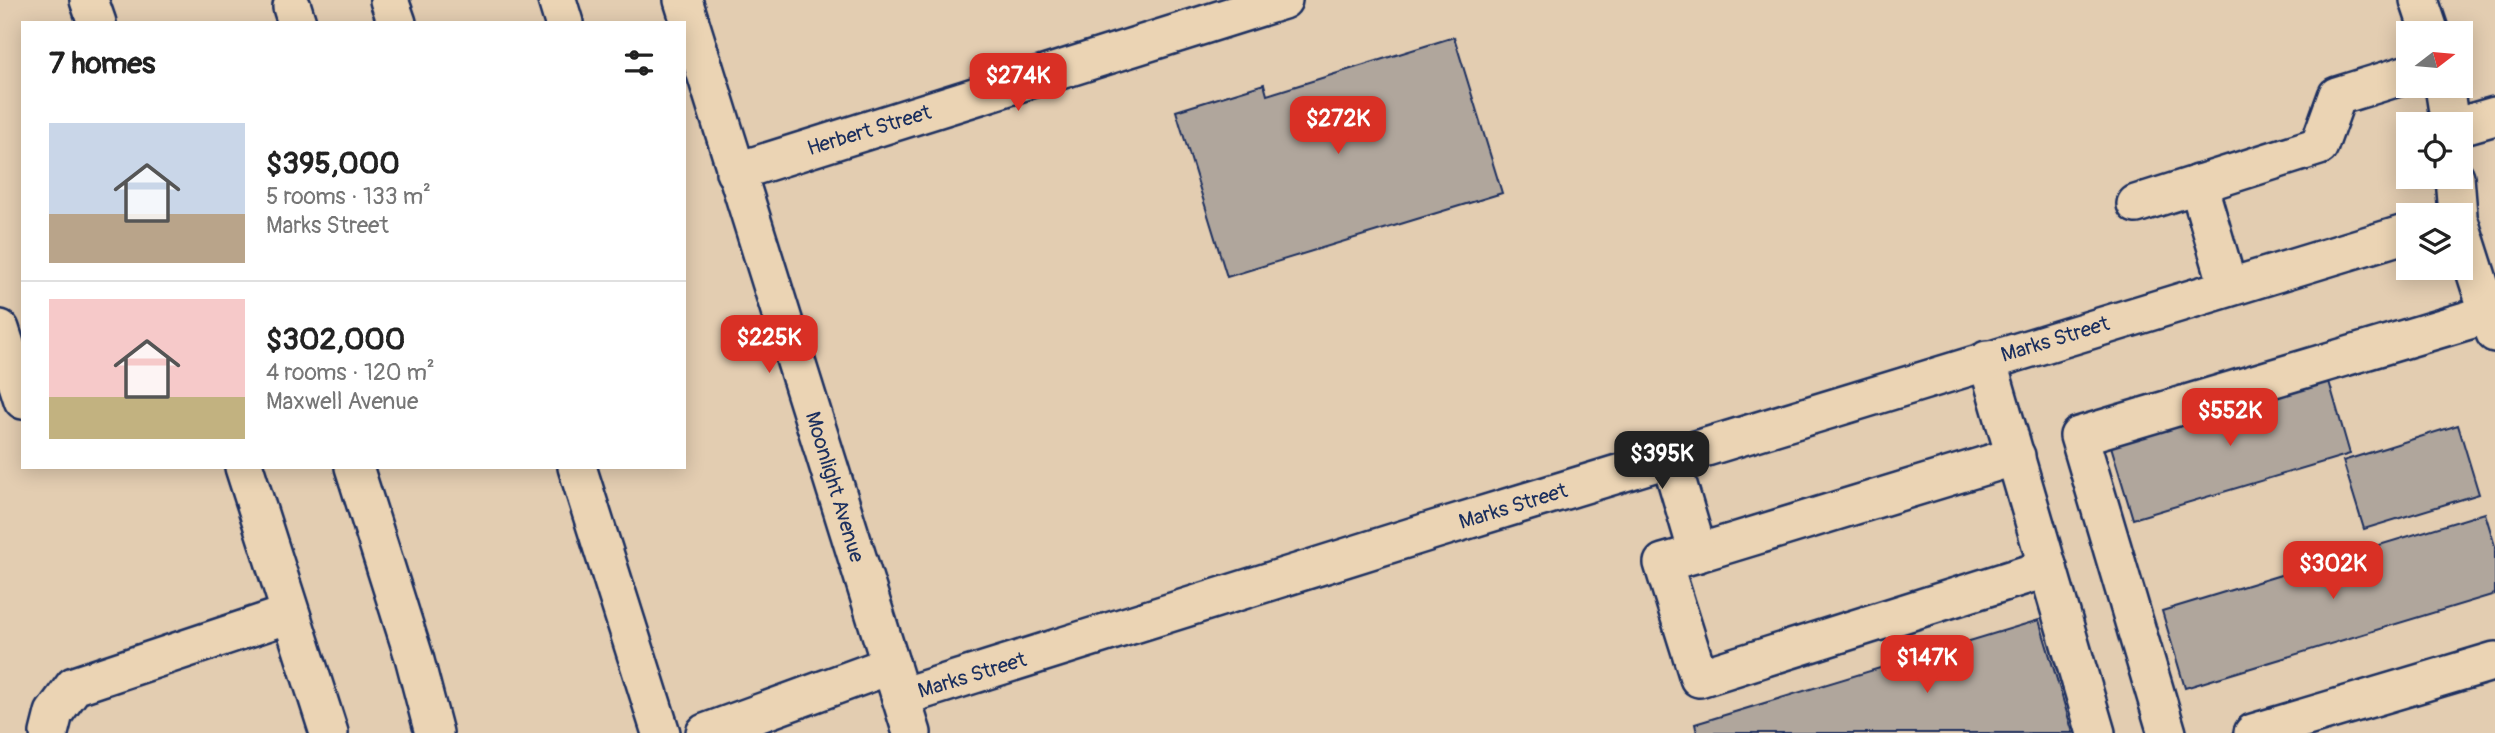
<!DOCTYPE html>
<html lang="en">
<head>
<meta charset="utf-8">
<style>
	:root { --surface:#fff; --page:#f2f2f2; --text:#222; --muted:#767676; --line:#e0e0e0; --accent:#d93025 }
	body { margin:0; font-family:Pangolin,sans-serif; background:var(--page); color:var(--text); height:100vh; display:flex; flex-direction:column; font-size:26px; white-space:nowrap }
	* { box-sizing:border-box; margin:0 }
	p { font-size:23px; color:var(--muted) }
	.icon { flex:none; width:38px; height:38px; fill:none; stroke:currentColor; stroke-width:2; stroke-linecap:round; stroke-linejoin:round }
	.map { position:relative; flex:1; overflow:hidden }
	.details { position:absolute; left:21px; top:21px; width:665px; height:448px; display:flex; flex-direction:column; background:var(--surface); border-radius:0px; box-shadow:0 4px 18px #0003 }
	.details>* { flex:none }
	.needle { width:46px; rotate:74deg }
	.fabs { position:absolute; left:2396px; top:21px; display:grid; gap:14px }
	.fabs a { display:grid; place-items:center; width:77px; height:77px; border-radius:0px; background:var(--surface); box-shadow:0 4px 18px #0003; font-size:35px }
	.price { position:absolute; translate:-50% -60px; padding:0 16px; border-radius:14px; background:var(--accent); color:#fff; font-size:23px; line-height:46px; filter:drop-shadow(0 2px 4px #0008) }
	.price::after { content:''; position:absolute; left:50%; top:42px; width:21px; height:16px; margin-left:-10px; background:inherit; clip-path:polygon(0 0,100% 0,50% 100%) }
	.price.current { background:#222; color:#fff }
	ul { padding:0; list-style:none }
	li { display:flex; align-items:center; gap:21px; height:175px; padding:0 28px }
	li+li { border-top:2px solid var(--line) }
	li span { display:grid; place-items:center; flex:none; width:196px; height:140px; border-radius:0px; color:#555 }
	li>.icon { margin-inline-start:auto }
	span .icon { width:84px; height:84px; fill:#fffc; stroke-width:1 }
	li b { font-size:30px }
	h2 { display:flex; justify-content:space-between; align-items:center; height:84px; padding:0 28px; font-size:30px }
	.map>svg:first-child { display:block }
	.building { fill:#b0a69c; stroke:#1b2f5e; stroke-width:2 }
	.lines { fill:none; stroke-linecap:round; stroke-linejoin:round }
	.minor-casing { stroke:#1b2f5e; stroke-width:42 }
	.minor { stroke:#ebd4b4; stroke-width:37 }
	.labels { text-anchor:middle; stroke-width:6; stroke-linejoin:round; paint-order:stroke }
	.street-label { font-size:21px; fill:#1b2f5e; stroke:#ebd4b4 }
</style>
</head>
<body>
<div class="map">
<svg width="2495" height="733" viewBox="0 0 2495 733">
	<rect width="100%" height="100%" fill="#e3cdb1"/>
	<filter id="ink" filterUnits="userSpaceOnUse"><feTurbulence type="fractalNoise" baseFrequency=".0143" numOctaves="2"/><feDisplacementMap in="SourceGraphic" scale="14" xChannelSelector="R" yChannelSelector="G"/><feConvolveMatrix kernelMatrix="1 2 1 2 8 2 1 2 1" color-interpolation-filters="sRGB"/></filter>
	<g filter="url(#ink)">
		<g class="building">
			<path d="M1454,37L1502,193L1227,277L1176,111L1264,84L1267,95Z"/>
			<path d="M2328,378L2350,454L2133,519L2110,443Z"/>
			<path d="M2458,425L2479,494L2364,529L2343,461Z"/>
			<path d="M2485,513L2495,546V594L2185,688L2162,611Z"/>
			<path d="M2039,620L2073,733H1697L1695,724Z"/>
		</g>
		<g class="lines">
			<g class="minor-casing">
				<g id="minor">
					<path d="M89,0L97,23"/>
					<path d="M389,0L397,23"/>
					<path d="M557,0L564,23"/>
					<path d="M683,0L912,733"/>
					<path d="M2419,0L2430,33"/>
					<path d="M292,7L297,23"/>
					<path d="M2444,86L2450,124"/>
					<path d="M2460,126L2495,116"/>
					<path d="M735,172L1283,0"/>
					<path d="M2455,177L2458,215"/>
					<path d="M2198,184L2228,286"/>
					<path d="M2136,204L2319,146L2337,96L2408,74"/>
					<path d="M2460,224L2495,333"/>
					<path d="M0,329L23,400"/>
					<path d="M1987,360L2096,733"/>
					<path d="M1670,458L1698,553L2016,456"/>
					<path d="M244,467L329,733"/>
					<path d="M354,467L414,657L434,733"/>
					<path d="M577,467L661,733"/>
					<path d="M1698,553L1663,563L1699,678L2048,568"/>
					<path d="M901,697L1434,530L2408,233"/>
					<path d="M49,733L54,713L74,686L290,614"/>
					<path d="M705,733L891,665"/>
					<path d="M2167,733L2079,436L2489,314"/>
					<path d="M2253,733L2495,661"/>
				</g>
			</g>
			<use href="#minor" class="minor"/>
		</g>
	</g>
	<g class="labels">
		<g class="street-label">
			<text transform="translate(869 130) rotate(-17)" y="7">Herbert Street</text>
			<text transform="translate(2055 339) rotate(-17)" y="7">Marks Street</text>
			<text transform="translate(835 487) rotate(73)" y="7">Moonlight Avenue</text>
			<text transform="translate(1513 506) rotate(-17)" y="7">Marks Street</text>
			<text transform="translate(972 675) rotate(-17)" y="7">Marks Street</text>
		</g>
	</g>
</svg>
<div class="fabs">
<a><svg class="needle" viewBox="-14 -14 28 28"><path d="M0-13l5 13h-10z" fill="#e53935"/><path d="M0 13l5-13h-10z" fill="#767676"/></svg></a>
<a><svg class="icon" aria-label="locate" viewBox="0 0 24 24"><circle cx="12" cy="12" r="6"/><path d="M12 2v4M12 18v4M2 12h4M18 12h4"/></svg></a>
<a><svg class="icon" aria-label="layers" viewBox="0 0 24 24"><path d="M12 4l9 5-9 5-9-5zM3 14l9 5 9-5"/></svg></a>
</div>
<b class="price" style="left:1018px;top:113px">$274K</b>
<b class="price" style="left:1338px;top:156px">$272K</b>
<b class="price" style="left:769px;top:375px">$225K</b>
<b class="price" style="left:2230px;top:448px">$552K</b>
<b class="price current" style="left:1662px;top:491px">$395K</b>
<b class="price" style="left:2333px;top:601px">$302K</b>
<b class="price" style="left:1927px;top:695px">$147K</b>
<section class="details">
<h2>7 homes<svg class="icon" aria-label="filters" viewBox="0 0 24 24"><path d="M4 7h16M4 17h16"/><circle cx="9" cy="7" r="2"/><circle cx="15" cy="17" r="2"/></svg></h2>
<ul>
<li><span style="background:linear-gradient(#c9d6e8 65%,#b9a48a 0)"><svg class="icon" aria-label="home" viewBox="0 0 24 24"><path d="M3 11l9-7 9 7M6 9v11h12V9"/></svg></span><div><b>$395,000</b><p>5 rooms · 133 m²</p><p>Marks Street</p></div></li>
<li><span style="background:linear-gradient(#f6c9c9 70%,#c2b280 0)"><svg class="icon" aria-label="home" viewBox="0 0 24 24"><path d="M3 11l9-7 9 7M6 9v11h12V9"/></svg></span><div><b>$302,000</b><p>4 rooms · 120 m²</p><p>Maxwell Avenue</p></div></li>
</ul>
</section>
</div>
</body>
</html>
